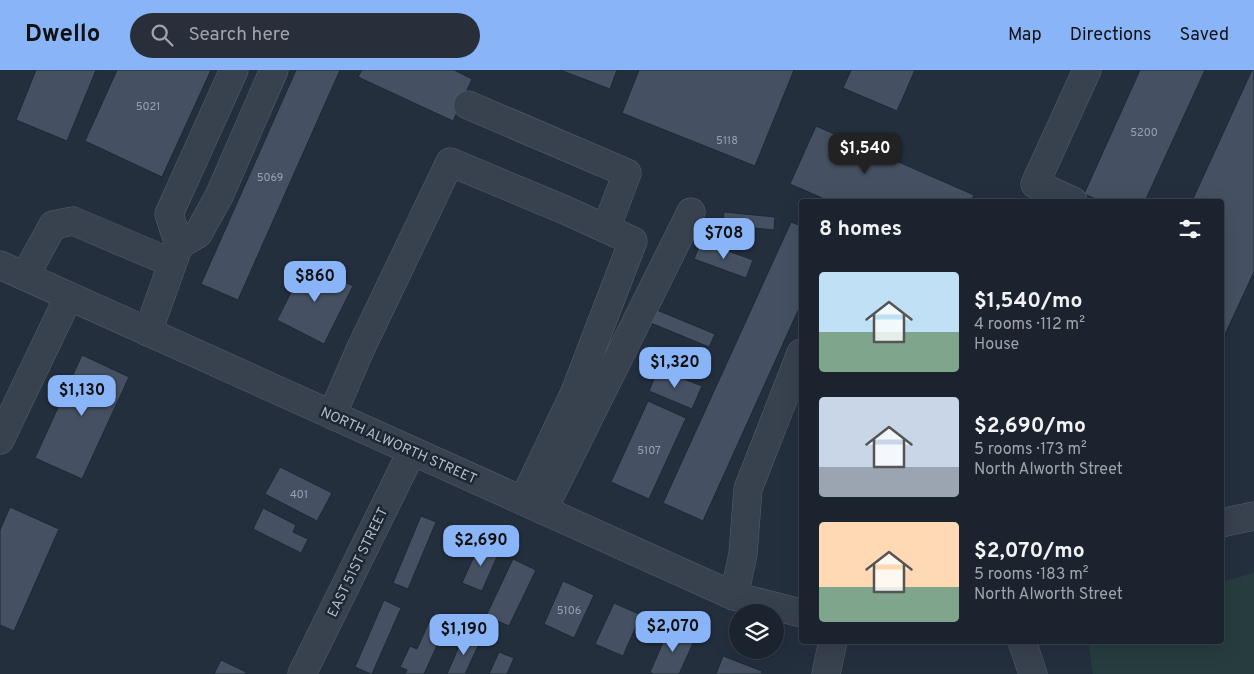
<!DOCTYPE html>
<html lang="en">
<head>
<meta charset="utf-8">
<style>
	:root { --surface:#1b232e; --page:#282f3a; --text:#f1f3f6; --muted:#a0a4aa; --line:#39404a; --accent:#8ab4f8 }
	body { margin:0; font-family:Overpass,sans-serif; background:var(--page); color:var(--text); height:100vh; display:flex; flex-direction:column; font-size:19px; white-space:nowrap }
	* { box-sizing:border-box; margin:0 }
	p { font-size:16px; color:var(--muted) }
	.icon { flex:none; width:28px; height:28px; fill:none; stroke:currentColor; stroke-width:2; stroke-linecap:round; stroke-linejoin:round }
	.map { position:relative; flex:1; overflow:hidden }
	.details { position:absolute; left:799px; top:129px; width:425px; height:445px; display:flex; flex-direction:column; background:var(--surface); border-radius:5px; box-shadow:0 5px 20px #0002,0 0 0 1px var(--line) }
	.details>* { flex:none }
	.controls { position:absolute; left:729px; top:534px; display:grid; gap:10px }
	.controls a { display:grid; place-items:center; width:55px; height:55px; border-radius:50%; background:var(--surface); box-shadow:0 5px 20px #0002,0 0 0 1px var(--line); font-size:25px }
	.price { position:absolute; translate:-50% -42px; padding:0 11px; border-radius:10px; background:var(--accent); color:#111; font-size:16px; line-height:32px; filter:drop-shadow(0 1px 2px #0008) }
	.price::after { content:''; position:absolute; left:50%; top:30px; width:15px; height:11px; margin-left:-8px; background:inherit; clip-path:polygon(0 0,100% 0,50% 100%) }
	.price.selected { background:#222; color:#fff }
	ul { padding:0; list-style:none }
	li { display:flex; align-items:center; gap:15px; height:125px; padding:0 20px }
	li span { display:grid; place-items:center; flex:none; width:140px; height:100px; border-radius:5px; color:#555 }
	li>.icon { margin-inline-start:auto }
	span .icon { width:60px; height:60px; fill:#fffc; stroke-width:1 }
	li b { font-size:21px }
	h2 { display:flex; justify-content:space-between; align-items:center; height:60px; padding:0 20px; font-size:21px }
	header { display:flex; align-items:center; gap:30px; box-sizing:border-box; height:70px; padding:0 25px; background:var(--accent); color:#111 }
	header strong { font-size:24px }
	nav { display:flex; gap:28px; margin-inline-start:auto; font-size:18px }
	.search { width:350px; height:45px; background:var(--page); display:flex; align-items:center; gap:12px; box-sizing:border-box; padding:0 18px; border-radius:28px; color:var(--muted); font-size:19px }
	.map>svg:first-child { display:block }
	.green { fill:#263c3f }
	.building { fill:#455162; stroke:#1f2835 }
	.lines { fill:none; stroke-linecap:round; stroke-linejoin:round }
	.minor-casing { stroke:#565f6c; stroke-width:29 }
	.minor { stroke:#38414e; stroke-width:28 }
	.labels { text-anchor:middle; stroke-width:5; stroke-linejoin:round; paint-order:stroke }
	.number-label { font-size:11px; fill:#98a1af }
	.street-label { font-size:14px; fill:#b4bcc9; stroke:#1d2633 }
</style>
</head>
<body>
<header>
<strong>Dwello</strong>
<div class="search"><svg class="icon" aria-label="search" viewBox="0 0 24 24"><circle cx="10" cy="10" r="6"/><path d="M15 15l6 6"/></svg>Search here</div>
<nav><a>Map</a><a>Directions</a><a>Saved</a></nav>
</header>
<div class="map">
<svg width="1254" height="604" viewBox="0 0 1254 604">
	<rect width="100%" height="100%" fill="#242f3e"/>
	<path class="green" d="M1254,503V604H1093L1088,571H1221V512Z"/>
	<g class="building">
		<path d="M36,0H96L67,71L16,50Z"/>
		<path d="M117,0H211L162,107L85,71Z"/>
		<path d="M296,0H340L238,230L201,214Z"/>
		<path d="M362,0H454L472,9L453,51L358,7Z"/>
		<path d="M560,0H617L610,19Z"/>
		<path d="M639,0H794L755,96L622,43Z"/>
		<path d="M851,0H915L897,41L843,18Z"/>
		<path d="M1140,0H1205L1145,131H1101L1084,124Z"/>
		<path d="M1252,0H1254V202L1221,273V131H1192Z"/>
		<path d="M816,56L974,125L971,131H829L790,114Z"/>
		<path d="M724,142L775,147L774,160L723,155Z"/>
		<path d="M791,152L801,156V234L703,451L663,433Z"/>
		<path d="M701,171L753,190L746,208L694,189Z"/>
		<path d="M306,193L353,216L324,274L277,250Z"/>
		<path d="M652,238L715,264L709,277L646,251Z"/>
		<path d="M82,285L129,307L82,409L35,388Z"/>
		<path d="M658,299L702,316L692,339L649,321Z"/>
		<path d="M648,331L686,348L649,429L611,412Z"/>
		<path d="M280,397L332,423L317,451L265,424Z"/>
		<path d="M10,437L59,459L14,561L0,555V460Z"/>
		<path d="M263,438L296,455L293,462L308,469L301,483L253,459Z"/>
		<path d="M421,446L436,452L408,519L393,513Z"/>
		<path d="M480,473L499,482L482,521L462,513Z"/>
		<path d="M513,489L536,500L509,556L486,546Z"/>
		<path d="M563,511L594,525L574,568L544,554Z"/>
		<path d="M384,530L401,538L372,604H371L355,597Z"/>
		<path d="M614,533L641,545L623,586L595,574Z"/>
		<path d="M429,552L445,558L424,604H405L407,600L400,597L410,576L417,579Z"/>
		<path d="M670,557L695,569L679,604H653L650,602Z"/>
		<path d="M464,565L480,572L465,604H447Z"/>
		<path d="M499,582L514,588L507,604H489Z"/>
		<path d="M723,586L762,601L761,604H716Z"/>
		<path d="M221,590L246,602L245,604H214Z"/>
	</g>
	<g class="lines">
		<g class="minor-casing">
			<g id="minor">
				<path d="M468,35L627,103L606,159"/>
				<path d="M1073,131L1035,114L1087,0"/>
				<path d="M179,175L198,164L219,126L274,0"/>
				<path d="M0,195L734,526L801,543"/>
				<path d="M25,206L53,155L73,151L172,193"/>
				<path d="M148,262L179,175L169,144L234,0"/>
				<path d="M332,345L360,280L450,92L565,140L633,171L575,322L523,431"/>
				<path d="M0,370L69,226"/>
				<path d="M543,440L691,142"/>
				<path d="M1221,453L1254,446"/>
				<path d="M734,526L743,484L748,419L801,283"/>
				<path d="M1022,571L1033,604"/>
				<path d="M302,604L412,381"/>
				<path d="M826,604L833,571"/>
			</g>
		</g>
		<use href="#minor" class="minor"/>
	</g>
	<g class="labels">
		<g class="number-label">
			<text x="148" y="40">5021</text>
			<text x="1144" y="66">5200</text>
			<text x="727" y="74">5118</text>
			<text x="270" y="111">5069</text>
			<text x="649" y="384">5107</text>
			<text x="299" y="428">401</text>
			<text x="569" y="544">5106</text>
		</g>
		<g class="street-label">
			<text transform="translate(399 375) rotate(24)" y="5">NORTH ALWORTH STREET</text>
			<text transform="translate(357 492) rotate(-64)" y="5">EAST 51ST STREET</text>
		</g>
	</g>
</svg>
<div class="controls">
<a><svg class="icon" aria-label="layers" viewBox="0 0 24 24"><path d="M12 4l9 5-9 5-9-5zM3 14l9 5 9-5"/></svg></a>
</div>
<b class="price selected" style="left:865px;top:105px">$1,540</b>
<b class="price" style="left:724px;top:190px">$708</b>
<b class="price" style="left:315px;top:233px">$860</b>
<b class="price" style="left:675px;top:319px">$1,320</b>
<b class="price" style="left:82px;top:347px">$1,130</b>
<b class="price" style="left:481px;top:497px">$2,690</b>
<b class="price" style="left:673px;top:583px">$2,070</b>
<b class="price" style="left:464px;top:586px">$1,190</b>
<section class="details">
<h2>8 homes<svg class="icon" aria-label="filters" viewBox="0 0 24 24"><path d="M4 7h16M4 17h16"/><circle cx="9" cy="7" r="2"/><circle cx="15" cy="17" r="2"/></svg></h2>
<ul>
<li><span style="background:linear-gradient(#bfe0f5 60%,#7fa58c 0)"><svg class="icon" aria-label="home" viewBox="0 0 24 24"><path d="M3 11l9-7 9 7M6 9v11h12V9"/></svg></span><div><b>$1,540/mo</b><p>4 rooms · 112 m²</p><p>House</p></div></li>
<li><span style="background:linear-gradient(#c9d6e8 70%,#9aa5b1 0)"><svg class="icon" aria-label="home" viewBox="0 0 24 24"><path d="M3 11l9-7 9 7M6 9v11h12V9"/></svg></span><div><b>$2,690/mo</b><p>5 rooms · 173 m²</p><p>North Alworth Street</p></div></li>
<li><span style="background:linear-gradient(#ffd9b3 65%,#7fa58c 0)"><svg class="icon" aria-label="home" viewBox="0 0 24 24"><path d="M3 11l9-7 9 7M6 9v11h12V9"/></svg></span><div><b>$2,070/mo</b><p>5 rooms · 183 m²</p><p>North Alworth Street</p></div></li>
</ul>
</section>
</div>
</body>
</html>
